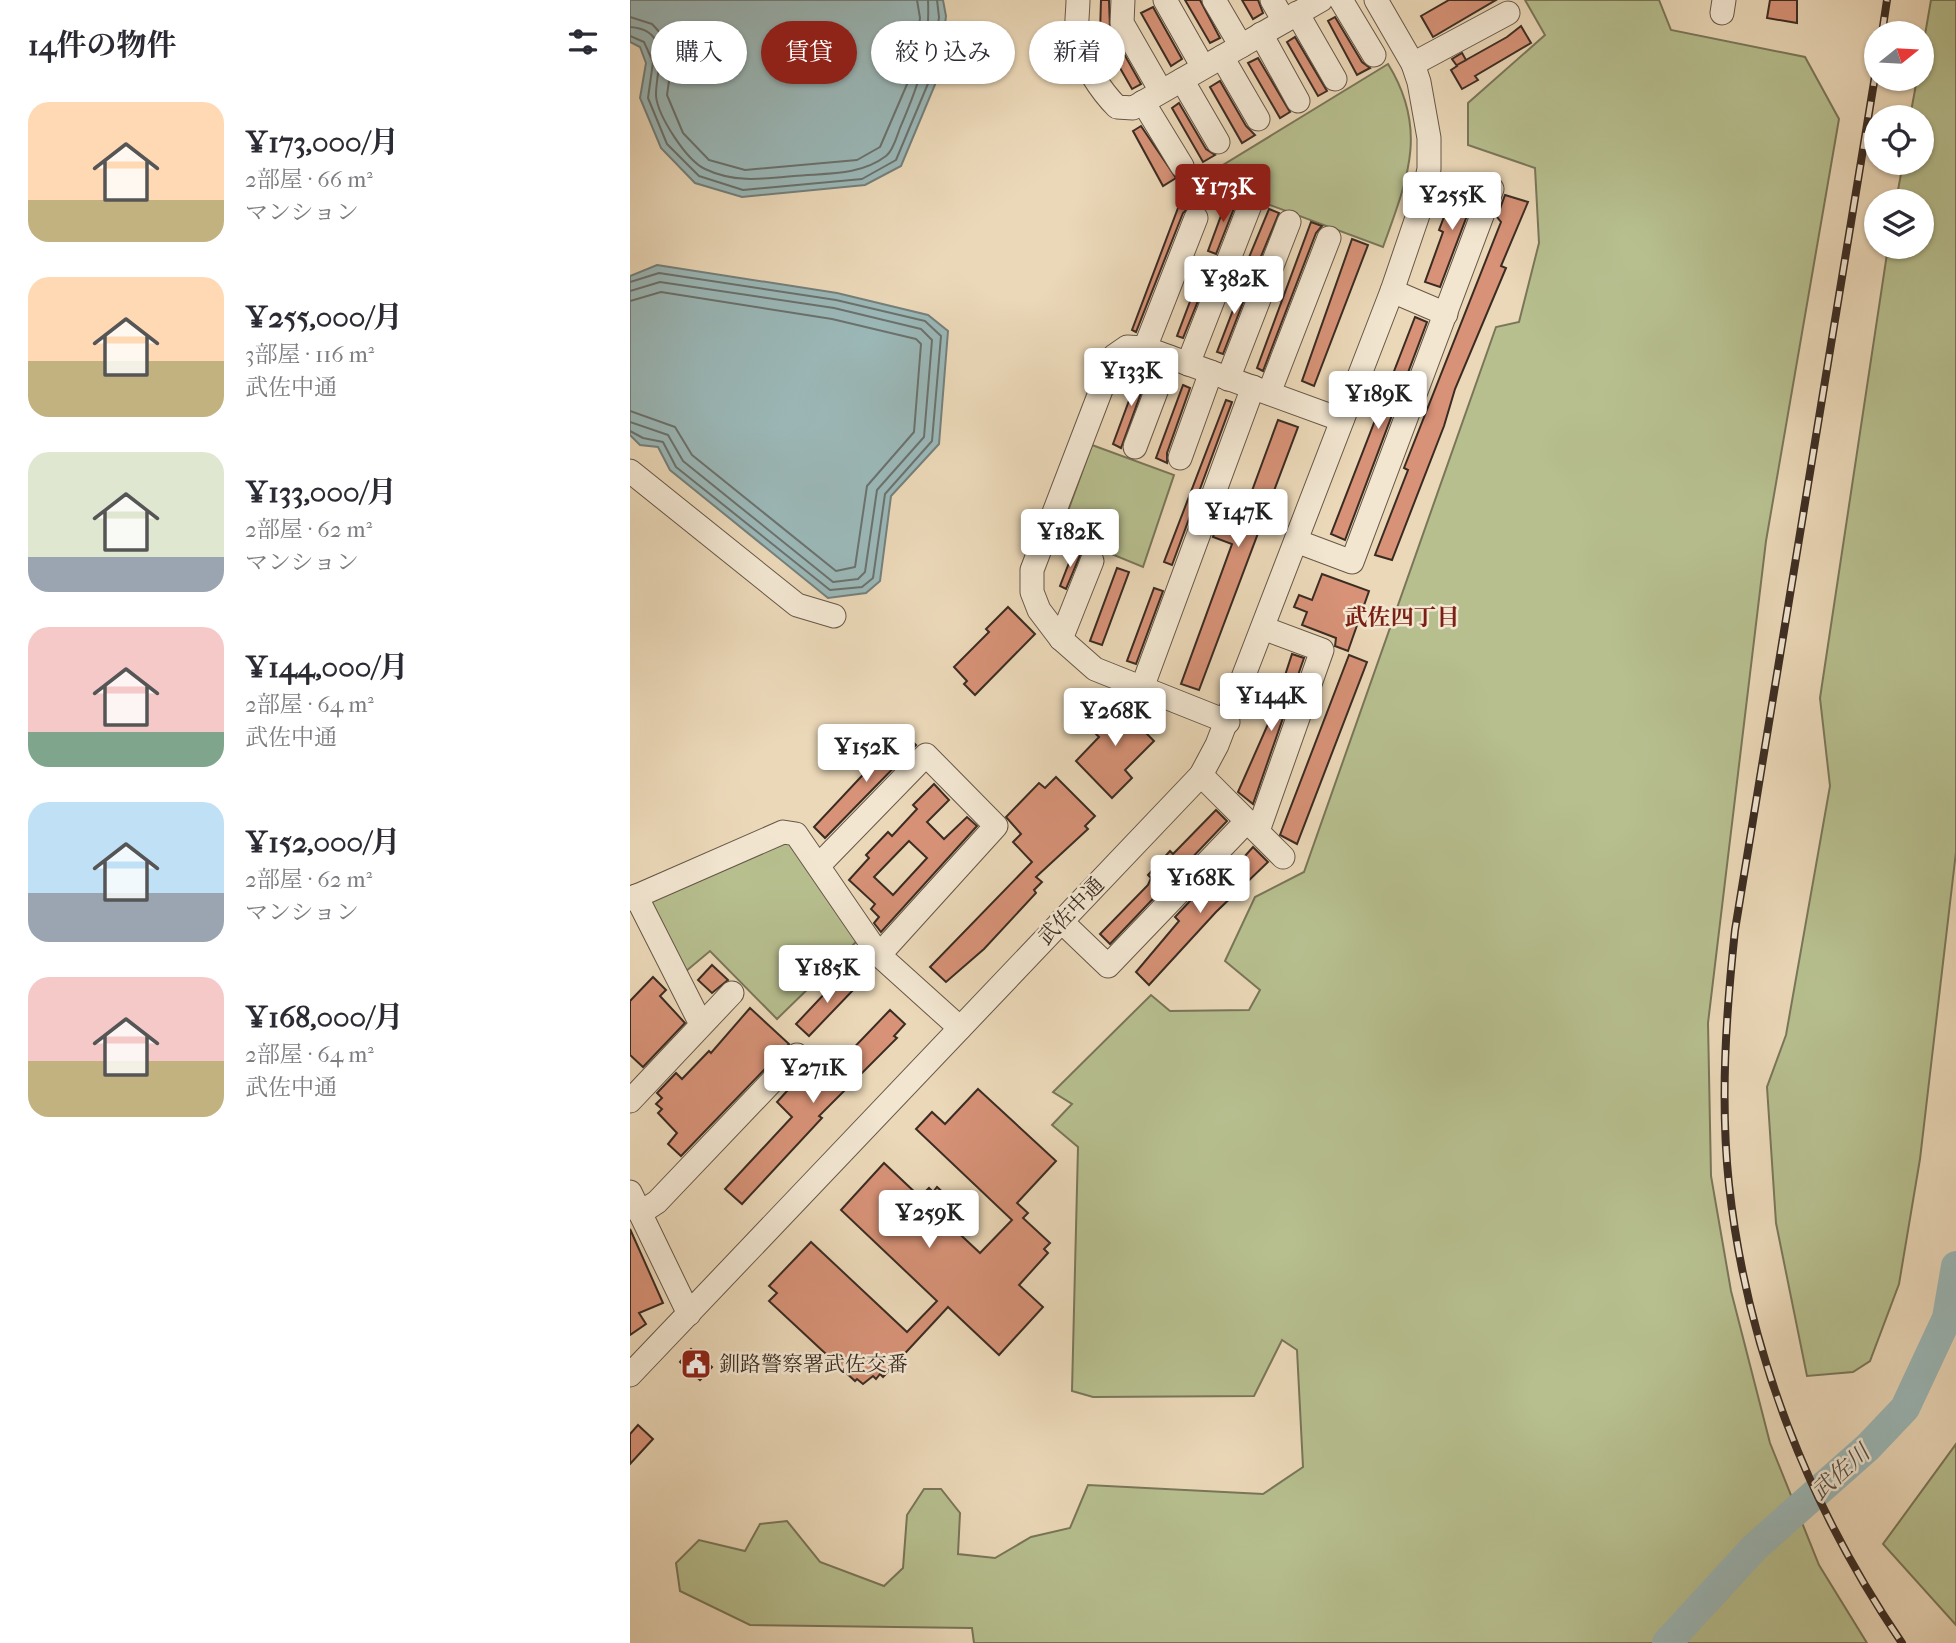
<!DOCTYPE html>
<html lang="ja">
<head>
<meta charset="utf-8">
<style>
	:root { --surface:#fff; --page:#f7f7f7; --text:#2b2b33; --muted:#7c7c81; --accent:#8f2418 }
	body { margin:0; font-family:"IM FELL French Canon","Noto Serif JP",serif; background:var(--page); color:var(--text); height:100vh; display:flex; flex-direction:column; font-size:26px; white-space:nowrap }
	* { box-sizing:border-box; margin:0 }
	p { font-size:23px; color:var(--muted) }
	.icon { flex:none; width:38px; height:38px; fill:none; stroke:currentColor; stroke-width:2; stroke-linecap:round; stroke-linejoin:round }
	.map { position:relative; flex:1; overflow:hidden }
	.sheet { display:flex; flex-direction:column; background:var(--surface); width:630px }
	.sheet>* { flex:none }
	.hud { position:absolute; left:21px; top:21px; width:665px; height:63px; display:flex; gap:14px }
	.needle { width:46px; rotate:72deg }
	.tools { position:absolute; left:1234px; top:21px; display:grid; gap:14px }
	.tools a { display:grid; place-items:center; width:70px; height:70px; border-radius:50%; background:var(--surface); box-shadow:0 2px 5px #0004; font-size:35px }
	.price { position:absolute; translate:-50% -60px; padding:0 16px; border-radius:7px; background:#fff; color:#222; font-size:23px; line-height:46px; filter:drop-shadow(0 2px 4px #0008) }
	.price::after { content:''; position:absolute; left:50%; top:42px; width:21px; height:16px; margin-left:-10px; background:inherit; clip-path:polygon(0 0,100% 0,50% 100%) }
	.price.on { background:var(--accent); color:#fff }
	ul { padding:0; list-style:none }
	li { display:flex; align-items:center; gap:21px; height:175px; padding:0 28px }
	li span { display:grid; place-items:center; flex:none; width:196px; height:140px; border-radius:21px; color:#555 }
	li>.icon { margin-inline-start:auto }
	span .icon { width:84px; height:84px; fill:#fffc; stroke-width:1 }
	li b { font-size:30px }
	h2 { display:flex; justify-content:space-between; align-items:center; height:84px; padding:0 28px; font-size:30px }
	.chip { padding:0 24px; border-radius:32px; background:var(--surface); box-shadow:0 2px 5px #0004; font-size:24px; line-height:63px }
	.chip.on { background:var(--accent); color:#fff }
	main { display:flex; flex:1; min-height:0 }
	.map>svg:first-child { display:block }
	.green { fill:#b7bf8f; stroke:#797659; stroke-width:2 }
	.water { fill:#9bb8b8; stroke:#75807c; stroke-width:2 }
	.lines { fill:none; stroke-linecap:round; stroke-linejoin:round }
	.shore { stroke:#6b726e; stroke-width:2 }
	.river { stroke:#9bb8b8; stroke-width:30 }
	.building { fill:#d79277; stroke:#3b2c23; stroke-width:2; fill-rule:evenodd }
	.minor-casing { stroke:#675748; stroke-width:25 }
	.minor { stroke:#f2e6d1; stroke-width:23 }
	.rail-casing { stroke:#3b2c23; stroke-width:8 }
	.rail { stroke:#f2e6d1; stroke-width:5; stroke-dasharray:16; stroke-linecap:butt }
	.labels { text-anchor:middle; stroke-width:5; stroke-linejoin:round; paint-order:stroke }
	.street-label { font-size:21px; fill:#3b2c23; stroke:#f2e6d1 }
	.poi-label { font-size:21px; fill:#3b2c23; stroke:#f2e6d1; text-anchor:start }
	.neighbourhood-label { font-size:23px; font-weight:bold; fill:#7a1f14; stroke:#f2e6d1 }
	.water-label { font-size:23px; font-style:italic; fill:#534f48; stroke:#f2e6d1 }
</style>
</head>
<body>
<main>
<section class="sheet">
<h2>14件の物件<svg class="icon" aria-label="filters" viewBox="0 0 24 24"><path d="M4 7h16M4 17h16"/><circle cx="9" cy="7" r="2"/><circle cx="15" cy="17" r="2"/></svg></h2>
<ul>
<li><span style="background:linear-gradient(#ffd9b3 70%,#c2b280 0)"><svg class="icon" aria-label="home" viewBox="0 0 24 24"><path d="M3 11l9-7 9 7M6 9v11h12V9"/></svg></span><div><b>¥173,000/月</b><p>2部屋 · 66 m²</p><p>マンション</p></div></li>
<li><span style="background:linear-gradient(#ffd9b3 60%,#c2b280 0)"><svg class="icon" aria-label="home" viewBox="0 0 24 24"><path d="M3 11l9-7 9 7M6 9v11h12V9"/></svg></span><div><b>¥255,000/月</b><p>3部屋 · 116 m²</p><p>武佐中通</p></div></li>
<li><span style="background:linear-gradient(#dfe7d0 75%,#9aa5b1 0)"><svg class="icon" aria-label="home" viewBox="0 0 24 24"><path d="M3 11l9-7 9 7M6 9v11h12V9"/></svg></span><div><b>¥133,000/月</b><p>2部屋 · 62 m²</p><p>マンション</p></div></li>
<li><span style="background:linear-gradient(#f6c9c9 75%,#7fa58c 0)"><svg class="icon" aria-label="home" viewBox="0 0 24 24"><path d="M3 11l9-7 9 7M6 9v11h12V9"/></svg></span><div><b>¥144,000/月</b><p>2部屋 · 64 m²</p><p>武佐中通</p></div></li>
<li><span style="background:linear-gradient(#bfe0f5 65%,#9aa5b1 0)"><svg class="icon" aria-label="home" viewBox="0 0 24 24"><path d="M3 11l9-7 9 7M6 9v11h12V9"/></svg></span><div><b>¥152,000/月</b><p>2部屋 · 62 m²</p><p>マンション</p></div></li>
<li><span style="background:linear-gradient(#f6c9c9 60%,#c2b280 0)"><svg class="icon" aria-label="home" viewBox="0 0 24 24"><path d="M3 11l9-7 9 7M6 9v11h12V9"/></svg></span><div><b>¥168,000/月</b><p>2部屋 · 64 m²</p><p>武佐中通</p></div></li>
</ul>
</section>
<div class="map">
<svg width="1326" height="1643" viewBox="0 0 1326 1643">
	<rect width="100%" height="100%" fill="#ebd8b8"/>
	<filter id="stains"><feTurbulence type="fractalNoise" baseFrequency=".00286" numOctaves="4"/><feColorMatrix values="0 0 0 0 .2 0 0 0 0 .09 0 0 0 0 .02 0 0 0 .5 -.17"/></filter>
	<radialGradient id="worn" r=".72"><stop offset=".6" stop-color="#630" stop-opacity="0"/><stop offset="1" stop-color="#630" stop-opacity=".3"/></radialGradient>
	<g class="green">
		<path d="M895,0H1029L1041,30L1175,57L1209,119L1136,541L1078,1023L1081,1176L1101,1291L1140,1443L1189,1565L1237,1643H344L342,1628L120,1625L50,1591L46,1563L69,1540L115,1551L130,1524L157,1521L190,1562L254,1586L273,1568L277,1515L294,1489H311L330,1513L328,1554L365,1558L401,1537L440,1528L458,1485L633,1494L673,1467L667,1350L652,1340L624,1396L463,1397L442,1391L448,1147L422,1125L442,1104L423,1092L521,995L540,1011L619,1010L630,990L595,961L625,897L674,872L866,327L889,322L909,243L905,168L838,145V103L915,35Z"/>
		<path d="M1301,0H1326V852L1290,1159L1269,1284L1240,1361L1223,1372L1177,1376L1146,1223L1137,1087L1156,1035L1200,786L1190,698L1258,247H1292V201H1266L1273,163H1292V117H1280L1287,79H1292V52Z"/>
		<path d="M758,64C799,130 777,180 753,247L570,179Z"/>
		<path d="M462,445L544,475L513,567L430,533Z"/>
		<path d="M145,840L167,843L228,940L147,1019L80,951L55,972L20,899Z"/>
		<path d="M1326,1444V1625L1253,1544Z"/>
	</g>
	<g class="water">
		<path d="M0,0H313L316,16L309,75L271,166L235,185L112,197L65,183L31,148L10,98L16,63L10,47L0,42Z"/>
		<path d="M27,265L207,293L298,315L318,331L309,444L261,496L250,581L236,593L198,598L40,470L28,447L10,445L0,435V276Z"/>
	</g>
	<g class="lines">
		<g class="shore">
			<path d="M0,17L22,24L34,37L42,60L37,95L53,133L79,160L115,170L227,160L250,147L284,68L290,18L287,0"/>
			<path d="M0,27C44,30 25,73 26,96C28,116 56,160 75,169C104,183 133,179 164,176C195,173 230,176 256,156C263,151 267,136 270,128C291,79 300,53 298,0"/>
			<path d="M0,36L14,42L23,62L18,98L37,144L69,176L113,190L232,179L266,160L302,74L309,17L307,0"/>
			<path d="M0,282L29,273L206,300L295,321L311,336L302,441L255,494L243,578L232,587L200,590L46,467L33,442L13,438L0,431"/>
			<path d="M0,291L30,282L204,308L291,329L302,340L294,437L247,490L235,572L228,579L203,582L53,461L38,435L0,422"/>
			<path d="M0,301L31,292L202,319L286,339L291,344L284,432L237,486L225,567L206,571L62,455L45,427L0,411"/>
		</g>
		<path class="river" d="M1037,1643L1125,1547L1238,1447L1275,1408L1317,1318L1326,1266"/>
	</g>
	<g class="building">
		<path d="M471,0H479L480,29L511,84L502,89L470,33Z"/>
		<path d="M555,0H570L590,38L580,43Z"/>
		<path d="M612,0H628L633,13L623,19Z"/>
		<path d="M819,0H866L803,37L791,16Z"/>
		<path d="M1140,0H1167V23L1137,18Z"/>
		<path d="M523,7L552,59L541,66L511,13Z"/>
		<path d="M705,17L732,62L740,68L727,75L698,21Z"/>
		<path d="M891,26L901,43L845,76L848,80L832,89L821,70L827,66L822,59L832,53L836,60L827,65L877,37Z"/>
		<path d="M665,37L697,91L688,96L657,42Z"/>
		<path d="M628,58L660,112L650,118L618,63Z"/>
		<path d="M590,81L616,126L625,135L612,143L580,87Z"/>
		<path d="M549,103L576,149L585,155L573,162L542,108Z"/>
		<path d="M511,126L546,178L533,186L503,131Z"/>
		<path d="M834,178L849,184L810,287L795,282L813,232L809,230L814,217L818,218Z"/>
		<path d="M599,194L608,198L586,254L578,251Z"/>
		<path d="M875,195L898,202L871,266L876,268L825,389L814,426L762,560L745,555L778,470L774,468L871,222L867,217Z"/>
		<path d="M551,200L562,205L553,213L506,332L502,330Z"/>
		<path d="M639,209L649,213L625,271L615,267Z"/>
		<path d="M681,222L692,226L686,233L633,371L627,368Z"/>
		<path d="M722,239L738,245L684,386L672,381Z"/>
		<path d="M615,279L621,282L593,354L587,352Z"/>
		<path d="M567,283L574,286L553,338L547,336Z"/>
		<path d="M785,317L797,322L715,540L701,534Z"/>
		<path d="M511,368L519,371L491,448L483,444Z"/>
		<path d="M553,385L560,388L537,453V463L526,458Z"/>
		<path d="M596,400L602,402L542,565L534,562Z"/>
		<path d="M648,420L668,427L569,690L551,684L602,544L583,537L596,501L616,507Z"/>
		<path d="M444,550L451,553L436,589L430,586Z"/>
		<path d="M487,568L499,572L472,645L460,641Z"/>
		<path d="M692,574L739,591L718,651L705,646L706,638L672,625L677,612L664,607L669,595L682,600Z"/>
		<path d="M524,588L533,591L506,664L497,661Z"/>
		<path d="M378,607L405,634L345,695L334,684L337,681L324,667L359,632L356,629Z"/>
		<path d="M662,654L674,658L623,804L608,792L642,715Z"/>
		<path d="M719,655L737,662L667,844L650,835Z"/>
		<path d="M479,702L488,712L493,706L508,721L511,719L521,729L517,734L524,741L495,770L502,778L482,798L446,761L469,737L457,725Z"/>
		<path d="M273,732L286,745L195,838L184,827Z"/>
		<path d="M426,777L465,816L455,826L458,829L406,877L412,882L404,890L406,893L354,949L316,982L300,967L402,862L383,842L391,834L376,817L409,783L415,788Z"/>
		<path d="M304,784L319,800L297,822L314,839L337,817L347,826L251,932L244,923L249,917L241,909L245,904L219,880L239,858L236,855L258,832L262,836L287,809L283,805ZM279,841L297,858L263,895L244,877Z"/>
		<path d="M586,810L597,821L480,944L470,934L518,885L521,878L518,875L540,851L543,854Z"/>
		<path d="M623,847L638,862L586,912L519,985L506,972L549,921L545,917L575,885L582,893Z"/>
		<path d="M82,965L98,980L82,993L68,980Z"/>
		<path d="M214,973L227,986L179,1036L166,1024Z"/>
		<path d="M23,977L36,990L30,996L55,1023L13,1067L0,1055V1001Z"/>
		<path d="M120,1008L159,1044L51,1156L38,1144L47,1133L28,1113L32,1109L26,1104L32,1098L27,1093L46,1073L52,1079L79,1051L81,1053Z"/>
		<path d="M260,1010L275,1024L264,1036L267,1038L189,1116L192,1118L112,1204L95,1189L162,1117L147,1102L176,1070L190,1083Z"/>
		<path d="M348,1089L426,1161L387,1203L398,1213L393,1218L420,1243L414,1249L418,1253L389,1285L413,1307L369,1355L318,1307L253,1377L250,1374L246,1379L243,1376L233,1384L227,1379L225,1381L139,1301L147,1293L139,1286L181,1242L277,1332L307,1301L211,1210L254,1163L290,1197L299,1188L303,1192L307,1187L318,1197L317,1213L324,1220L320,1225L350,1253L382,1220L286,1129L302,1112L315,1124Z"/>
		<path d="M0,1229L33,1303L9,1313L16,1324L0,1335Z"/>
		<path d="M61,1349L82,1367L70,1380L50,1362Z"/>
		<path d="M8,1425L23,1439L0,1464V1434Z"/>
	</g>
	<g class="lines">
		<g class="minor-casing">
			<g id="minor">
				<path d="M448,0C448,12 445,28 448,40C452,63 471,91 487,107L503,108L691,0"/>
				<path d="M493,0L492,23L531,91"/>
				<path d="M535,0L573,67"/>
				<path d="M584,0L611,46"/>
				<path d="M642,0L654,21"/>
				<path d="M711,0L744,55"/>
				<path d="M667,13L705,79"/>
				<path d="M1092,13L1094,0"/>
				<path d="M631,34L668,101"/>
				<path d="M592,57L628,119"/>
				<path d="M783,64L878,13"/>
				<path d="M552,80L588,142"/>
				<path d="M513,102L552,166"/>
				<path d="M762,291L816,314"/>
				<path d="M515,348L566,218"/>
				<path d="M558,364L620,205"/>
				<path d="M598,379L659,222"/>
				<path d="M639,393L699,238"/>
				<path d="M505,447L539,357"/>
				<path d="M550,458L581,372"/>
				<path d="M0,471L167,605L204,616"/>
				<path d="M666,541L722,562L862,189"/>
				<path d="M431,639L462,561"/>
				<path d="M512,688L623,387"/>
				<path d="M598,722L465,669L431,639L409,610L402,592V570L484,356L497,347L515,348L712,420"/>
				<path d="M571,775L653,857"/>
				<path d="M628,831L692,650L633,628"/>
				<path d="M190,864L296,755L366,826L249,955"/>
				<path d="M6,896L71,1024"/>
				<path d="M0,899L153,832L166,834L249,955L330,1028"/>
				<path d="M431,921L478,966L617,821"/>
				<path d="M0,1101L102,993"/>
				<path d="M0,1192L59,1314"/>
				<path d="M10,1213L27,1202L167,1055"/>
				<path d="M0,1375L571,775L587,745L762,291L791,206L799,169V138L789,82L783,64L746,0"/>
			</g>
		</g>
		<use href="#minor" class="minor"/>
		<g class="rail-casing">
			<g id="rail">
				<path d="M1252,33L1257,0"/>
				<path d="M1246,70L1105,930C1096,1014 1090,1100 1099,1185C1117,1350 1179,1507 1272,1643"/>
			</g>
		</g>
		<use href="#rail" class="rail"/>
	</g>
	<defs>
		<g id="civic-square" transform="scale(1.575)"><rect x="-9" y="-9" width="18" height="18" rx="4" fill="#8f2418" stroke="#f2e6d1"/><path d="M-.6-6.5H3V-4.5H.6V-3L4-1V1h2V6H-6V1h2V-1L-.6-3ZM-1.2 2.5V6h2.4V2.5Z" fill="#fff"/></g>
	</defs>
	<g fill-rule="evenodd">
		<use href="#civic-square" x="66" y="1364"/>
	</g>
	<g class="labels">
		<g class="street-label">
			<text transform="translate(441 911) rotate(-46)" y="7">武佐中通</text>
		</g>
		<g class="poi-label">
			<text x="89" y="1371">釧路警察署武佐交番</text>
		</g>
		<g class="neighbourhood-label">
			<text x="772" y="625">武佐四丁目</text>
		</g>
		<g class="water-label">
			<text transform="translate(1210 1472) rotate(-42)" y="8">武佐川</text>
		</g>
	</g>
	<rect width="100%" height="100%" filter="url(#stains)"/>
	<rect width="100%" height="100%" fill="url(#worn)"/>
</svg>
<div class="tools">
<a><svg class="needle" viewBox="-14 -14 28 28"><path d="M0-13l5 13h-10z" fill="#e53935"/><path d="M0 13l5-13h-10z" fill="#7c7c81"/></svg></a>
<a><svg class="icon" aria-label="locate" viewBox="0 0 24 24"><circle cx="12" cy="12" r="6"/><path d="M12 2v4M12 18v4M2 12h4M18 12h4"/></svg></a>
<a><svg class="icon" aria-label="layers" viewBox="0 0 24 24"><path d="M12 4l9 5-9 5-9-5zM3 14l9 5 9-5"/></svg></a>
</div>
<b class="price on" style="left:593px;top:224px">¥173K</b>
<b class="price" style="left:822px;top:232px">¥255K</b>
<b class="price" style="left:604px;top:316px">¥382K</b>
<b class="price" style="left:501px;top:408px">¥133K</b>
<b class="price" style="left:748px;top:431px">¥189K</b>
<b class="price" style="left:608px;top:549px">¥147K</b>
<b class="price" style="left:440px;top:569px">¥182K</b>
<b class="price" style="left:641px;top:733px">¥144K</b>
<b class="price" style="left:485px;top:748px">¥268K</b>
<b class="price" style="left:236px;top:784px">¥152K</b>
<b class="price" style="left:570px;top:915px">¥168K</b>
<b class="price" style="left:197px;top:1005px">¥185K</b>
<b class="price" style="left:183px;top:1105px">¥271K</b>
<b class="price" style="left:299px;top:1250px">¥259K</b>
<div class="hud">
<a class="chip">購入</a>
<a class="chip on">賃貸</a>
<a class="chip">絞り込み</a>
<a class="chip">新着</a>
</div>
</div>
</main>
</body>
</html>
